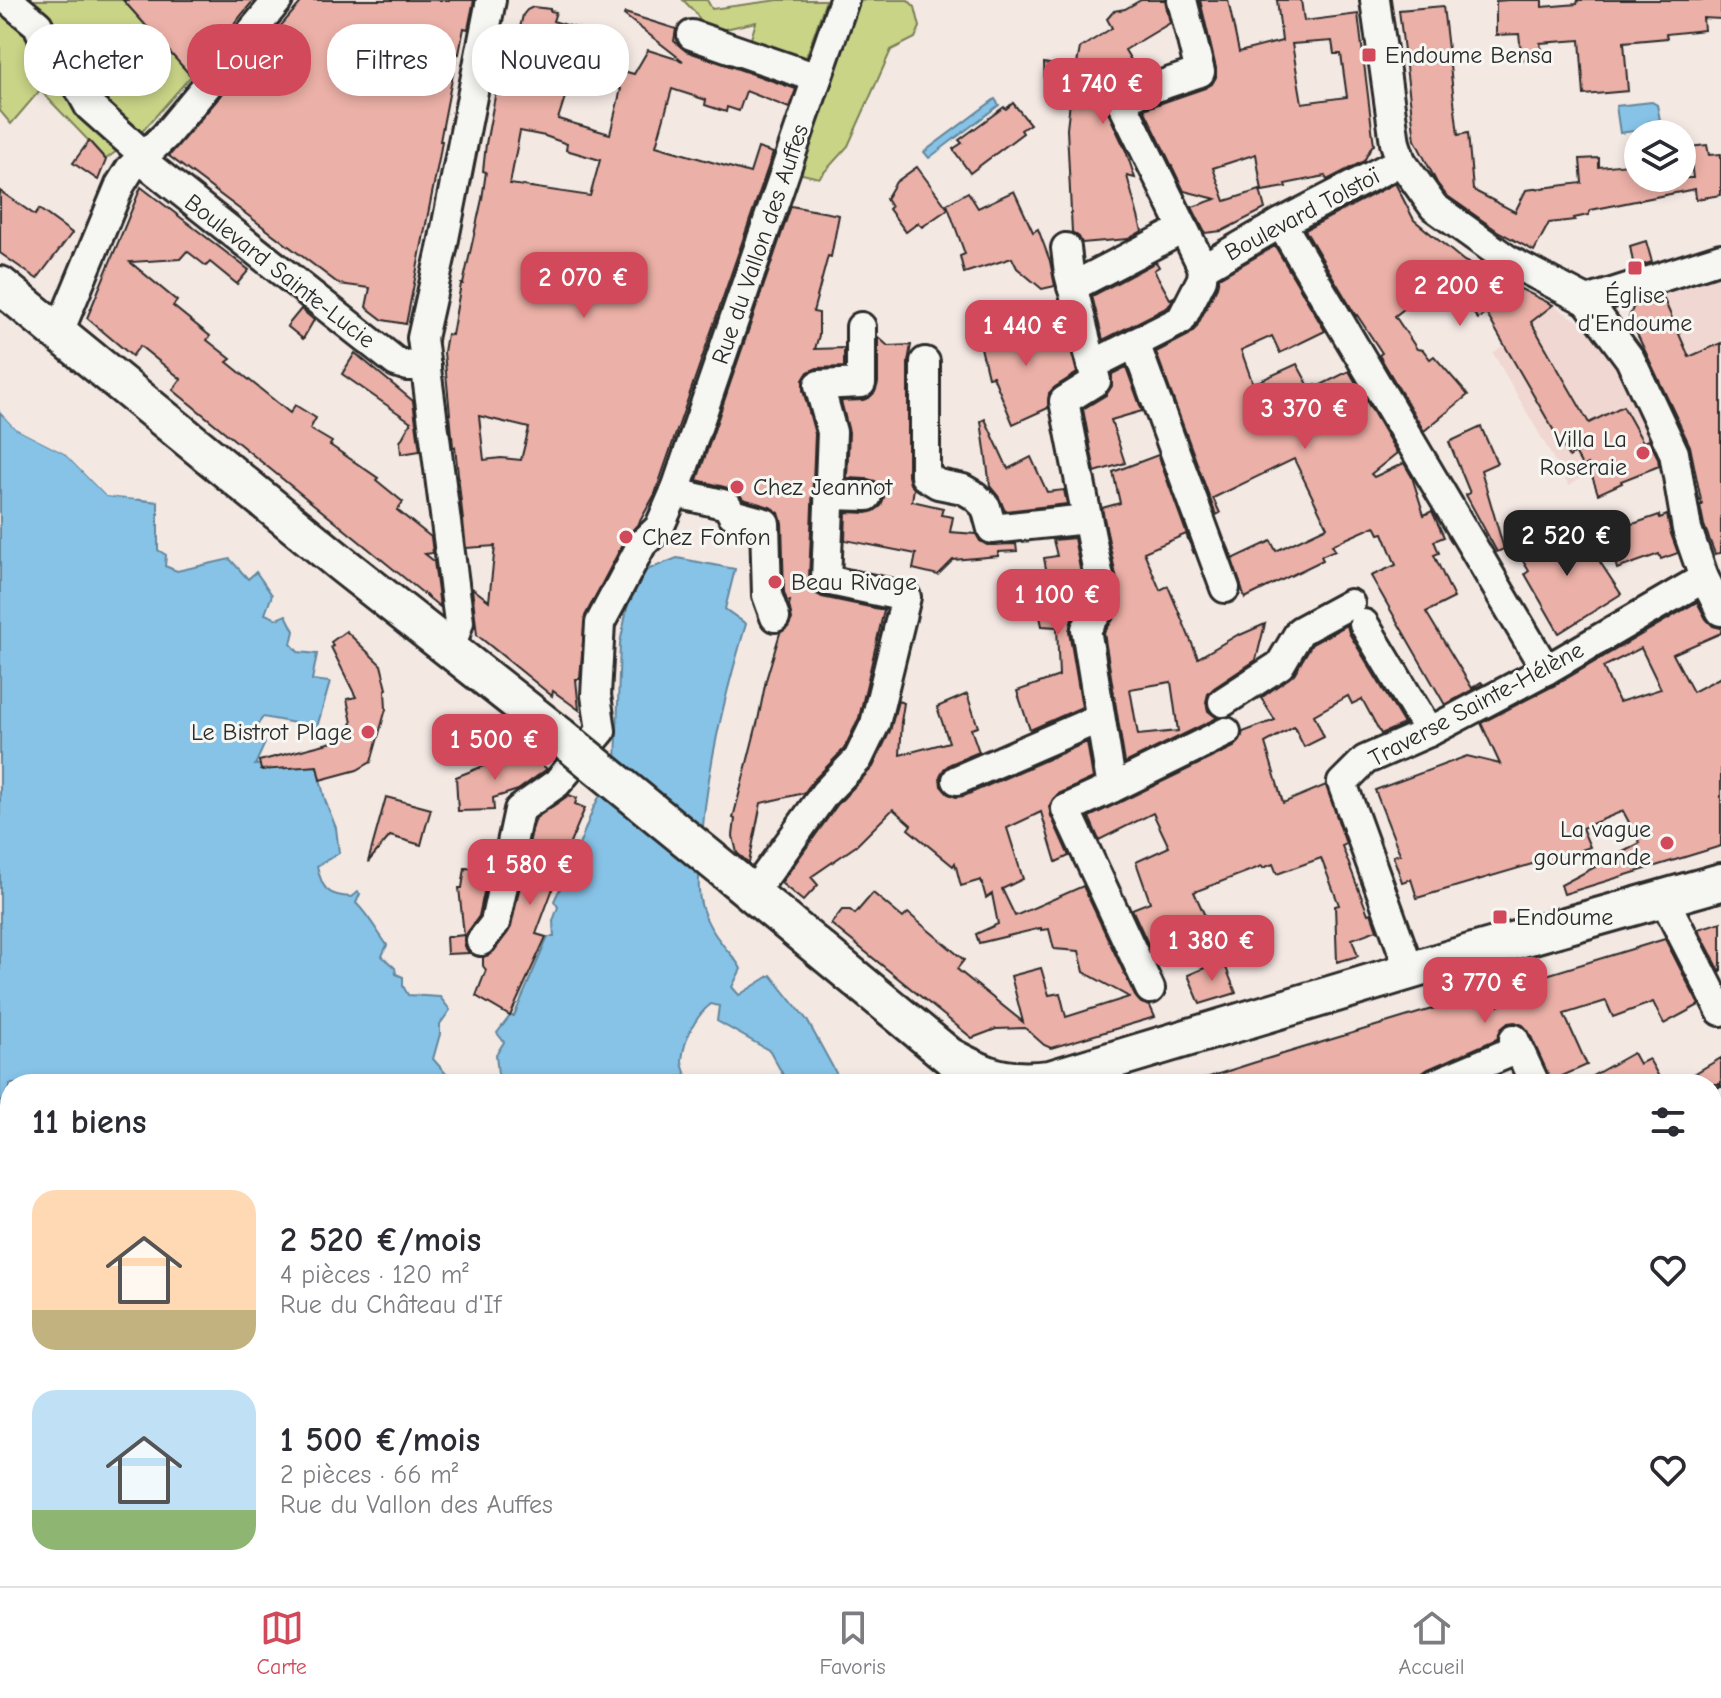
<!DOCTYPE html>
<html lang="fr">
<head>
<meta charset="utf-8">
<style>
	:root { --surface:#fff; --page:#f7f7f7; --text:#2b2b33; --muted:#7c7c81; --line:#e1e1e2; --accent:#d1495b }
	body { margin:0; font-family:"Comic Neue",sans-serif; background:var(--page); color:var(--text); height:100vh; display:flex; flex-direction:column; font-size:30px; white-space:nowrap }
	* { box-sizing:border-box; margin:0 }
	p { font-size:26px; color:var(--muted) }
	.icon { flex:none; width:44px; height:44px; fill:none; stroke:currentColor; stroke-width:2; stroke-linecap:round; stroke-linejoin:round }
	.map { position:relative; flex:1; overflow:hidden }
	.details { position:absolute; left:0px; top:1074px; width:1722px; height:512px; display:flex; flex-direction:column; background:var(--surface); border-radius:32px 32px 0 0; box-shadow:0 4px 12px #0003 }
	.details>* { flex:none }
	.hud { position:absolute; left:24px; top:24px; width:800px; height:72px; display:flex; gap:16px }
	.tools { position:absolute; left:1624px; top:120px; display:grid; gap:16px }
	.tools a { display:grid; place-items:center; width:72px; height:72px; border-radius:50%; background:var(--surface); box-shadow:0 4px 12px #0003; font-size:40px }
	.price { position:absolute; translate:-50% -68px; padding:0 18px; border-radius:16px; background:var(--accent); color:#fff; font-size:26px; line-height:52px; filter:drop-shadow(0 2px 4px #0008) }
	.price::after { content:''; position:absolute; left:50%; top:48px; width:24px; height:18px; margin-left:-12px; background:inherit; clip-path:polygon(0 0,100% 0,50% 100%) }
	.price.active { background:#222; color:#fff }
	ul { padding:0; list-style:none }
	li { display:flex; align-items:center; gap:24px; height:200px; padding:0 32px }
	li span { display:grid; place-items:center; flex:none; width:224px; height:160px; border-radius:24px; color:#555 }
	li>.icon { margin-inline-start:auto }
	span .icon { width:96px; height:96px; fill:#fffc; stroke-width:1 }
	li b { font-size:34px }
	h2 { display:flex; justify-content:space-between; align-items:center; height:96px; padding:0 32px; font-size:34px }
	.pill { padding:0 28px; border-radius:32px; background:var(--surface); box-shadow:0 4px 12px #0003; font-size:28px; line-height:72px }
	.pill.active { background:var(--accent); color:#fff }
	.menu { display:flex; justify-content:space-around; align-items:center; height:112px; border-top:2px solid var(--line); background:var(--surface); font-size:22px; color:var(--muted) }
	.menu a { display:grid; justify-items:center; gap:4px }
	.menu .active { color:var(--accent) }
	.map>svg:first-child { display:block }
	.built { fill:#f1d7d1 }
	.green { fill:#c9d487; stroke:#7a8059; stroke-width:2 }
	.water { fill:#87c3e7; stroke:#62869c; stroke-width:2 }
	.pier { fill:#f4e8e3 }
	.building { fill:#ebb0a7; stroke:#2b2b2b; stroke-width:2; fill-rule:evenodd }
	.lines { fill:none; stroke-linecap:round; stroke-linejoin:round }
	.minor-casing { stroke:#2b2b2b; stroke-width:34 }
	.major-casing { stroke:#2b2b2b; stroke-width:42 }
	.minor { stroke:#f6f6f2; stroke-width:28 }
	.major { stroke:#f6f6f2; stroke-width:36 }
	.major-bridge-casing { stroke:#2b2b2b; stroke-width:42; stroke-linecap:butt }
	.major-bridge { stroke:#f6f6f2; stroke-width:36 }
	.poi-dot { fill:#d1495b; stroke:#f6f6f2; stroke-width:3 }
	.labels { text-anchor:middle; stroke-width:6; stroke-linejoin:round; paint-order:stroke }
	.poi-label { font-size:24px; fill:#2b2b2b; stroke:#f6f6f2; text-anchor:start }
	.street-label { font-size:24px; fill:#2b2b2b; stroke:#f6f6f2 }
</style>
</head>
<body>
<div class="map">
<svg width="1721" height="1586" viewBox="0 0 1721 1586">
	<rect width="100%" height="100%" fill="#f4e8e3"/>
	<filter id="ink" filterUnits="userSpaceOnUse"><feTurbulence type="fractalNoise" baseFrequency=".0125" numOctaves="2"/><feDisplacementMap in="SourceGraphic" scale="16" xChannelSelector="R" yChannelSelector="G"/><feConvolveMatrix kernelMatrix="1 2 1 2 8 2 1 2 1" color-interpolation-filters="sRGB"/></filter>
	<g filter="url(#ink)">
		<g class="built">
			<path d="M1721,270V425L1685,444L1629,317L1638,297Z"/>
			<path d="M1553,305L1584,325L1602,342L1611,356L1627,384L1652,439L1590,468V471L1569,486L1493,353Z"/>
		</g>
		<g class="green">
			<path d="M0,0H123L191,76L140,134L106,159L40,90L11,124L0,111Z"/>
			<path d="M683,0H707L712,9L778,0H826L804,63L749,45L756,22L707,33L695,12Z"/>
			<path d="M865,0H908L915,7L920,27L915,38L891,50L848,146L819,178L798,173L856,3Z"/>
		</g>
		<g class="water">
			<path d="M995,99L999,105L929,158L924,152Z"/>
			<path d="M1652,102L1657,105L1660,120L1647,122V129L1620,133L1616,106Z"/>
			<path d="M0,412L15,428L64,453L106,496L158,502V550L166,555L165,566L177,571L230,559L248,579L256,572L272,595L265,614L277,619L286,615L294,631L291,644L298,652L317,654L312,680L330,682L317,727L263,717L256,727L265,743L255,765L272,763L279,768L317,766L325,800L336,828L339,853L317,866C322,889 327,896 352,897L358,892L360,894L356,903C369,916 376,930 387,945L382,956L395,968L396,974L403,977V986L408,995L440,997L450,1010L440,1024V1034L433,1059L448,1076L449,1084H10V1576H1712V1526L1721,1523V1586H0Z"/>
			<path d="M677,558L735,569L725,609L746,624C724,698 705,775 701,853C700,872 696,889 702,908C706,921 714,934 723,945C729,953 737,960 741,969L732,987L739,995L771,975L807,1020L842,1084H788L770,1051L717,1021L719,1006L711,1004C695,1016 684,1040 682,1060C682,1068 687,1077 690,1084H499L496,1055L504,1042L497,1033L510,1016H514L548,937H554L553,921L558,907L554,901L565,878L580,870L578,857L576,853L593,809L616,764L620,643L634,575Z"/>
		</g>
		<path class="pier" d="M0,408L17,425L66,450L108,493L139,496L136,499L106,496L64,453L15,428L0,412Z"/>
		<g class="building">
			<path d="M123,0H254L191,76Z"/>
			<path d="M303,0H474L468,29L464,28L459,54L457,53L440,141H442L439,159L406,324L383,320L366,307L370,288L339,284L169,156Z"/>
			<path d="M1141,0H1165L1170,23L1125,50L1131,60L1128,61L1133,77L1115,83L1107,88L1103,98L1105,106L1126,151L1135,178L1127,176L1142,231L1128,239L1082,243L1079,237L1072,232L1067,129L1071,92L1045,86L1044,63L1076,69L1080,48L1112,28L1107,19L1114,11L1125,9Z"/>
			<path d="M1200,0H1228L1239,52L1282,41L1277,0H1301L1304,21L1358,14L1374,145L1372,146L1364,161L1327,180L1325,176L1285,184L1286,187L1262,191L1256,154L1213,168L1225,201L1260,190L1265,209L1222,231L1205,233L1192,207L1216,199L1184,191L1144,109L1205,88L1212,84L1216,77V68ZM1332,41L1334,54H1341L1347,97L1302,103L1292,44Z"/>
			<path d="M1508,0H1542V7L1577,4L1578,0H1721V19L1703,18L1704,30L1666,34L1667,38L1624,42L1628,91L1584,95L1580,40L1540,43L1542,57L1522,60L1519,34L1496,35V1Z"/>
			<path d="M1443,6L1458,135L1468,133L1473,190L1515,212L1526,190L1582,183L1580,159L1599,158V167L1638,163V178H1693L1689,147L1707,145L1709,155L1721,154V195L1696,199L1695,189L1591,210L1588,215L1574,218L1575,220L1549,223L1534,251L1499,232L1446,195L1437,183L1415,140L1399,10Z"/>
			<path d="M533,7L550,9V11L556,12L553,21L603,36L597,55L601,56L599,64L634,74L648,50L683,61L624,15L625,13L676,29L674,41L686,51L796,89L789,108L746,91L739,111L727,107L726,112L705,105L706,100L672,89L656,146L750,173L758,148L773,153L655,494L639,523L627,536L585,616L580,679H576L579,710L553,691L552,696L477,635L472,588L489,601L495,546L466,548L455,447H453L452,435L444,352L447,334L452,335L461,284H463L482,199L486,172L483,171L486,144L506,38L517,40L523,15L527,10ZM573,72L621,89L610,134L558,119ZM520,131L545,136L567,144L566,150L600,160L590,196L510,184ZM479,416L529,428L521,460L501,458L484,460Z"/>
			<path d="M1013,103L1030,124L1021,130L1023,133L970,173L953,149L962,143L959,140L1004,107L1006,109Z"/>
			<path d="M89,141L106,160L98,180L73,163Z"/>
			<path d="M917,167L948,209L922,227L918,223L906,232L889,209L891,207L886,199L896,182Z"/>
			<path d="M1395,183L1414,220L1464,261L1553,305L1531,322L1589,423L1623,406L1643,442L1649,440L1658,458L1659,466L1621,481L1622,483L1598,494L1588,464L1583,467L1575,453L1569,457L1486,313L1478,319L1448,283L1435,293L1431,288L1395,316L1417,349L1423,350L1430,359L1434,356L1468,395L1424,431L1379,355L1382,353L1357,315L1356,316L1305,230Z"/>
			<path d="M141,187L249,270L237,284L210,262L206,266L187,251L180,259L130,262L177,301L173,306L210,336L207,340L231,359L227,362L290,413L295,405L316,418L310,429L332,442L330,445L378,478L376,480L403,502L397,510L431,537L433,553L425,554L434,561L440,607L173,390L181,379L140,346L132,356L87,318Z"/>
			<path d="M0,191L35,215L39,209L72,233L37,279L0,253Z"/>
			<path d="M1014,191L1033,232L1038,229L1050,261L1055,286L1042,289L1017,268L1012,258L964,273L960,256L965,254L947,204L968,192L978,208Z"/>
			<path d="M791,206L839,215L831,257L828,256L813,312L819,313V335L815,349L844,348V367L817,368L808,372L803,380V390L815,434L809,579L810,586L815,593L822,597L884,610L859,718L844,749L813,781L804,793L761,803L749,863L737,853L733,836L735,819L733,818L758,720L766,680L780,633L788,627L792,619L789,605L790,601H787L784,592L782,523L779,513L770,507L743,499L738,492L732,489L697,480Z"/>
			<path d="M1646,241L1652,262L1634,268L1630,246Z"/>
			<path d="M1275,246L1325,331L1280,353L1272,336L1241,350L1253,384L1297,364L1310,388L1316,385L1317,387L1349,371L1397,453L1371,474L1374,477L1404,463L1412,477L1424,515L1432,511L1444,537L1434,541L1439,553L1434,555L1454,598L1426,612L1472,688L1481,682L1483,684L1445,705L1371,576L1396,565L1383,533L1379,534L1375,526L1332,545L1335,550L1321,556L1323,560L1245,598L1226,542L1233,559L1271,541L1276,551L1327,527L1294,459L1213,498L1220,513L1216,515L1156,352L1189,335L1196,328L1217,287L1219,278Z"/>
			<path d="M1156,262L1159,267L1154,270L1170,299L1174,297L1168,307L1103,340L1092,296Z"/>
			<path d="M1662,295L1689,357L1721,343V553L1715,554L1704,525L1700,505H1702L1690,446L1629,317L1635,303Z"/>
			<path d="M301,309L314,320L303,339L287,326Z"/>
			<path d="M1036,311L1054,353L1070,346L1077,373L1055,387L1049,393L1048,408L1013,424L993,376L988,377L979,339L1004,336L1024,328L1020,318Z"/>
			<path d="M878,337L888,346L911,345L908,362V476L910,484L914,488L912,501L943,508L941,515L953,517L950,532L976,534L980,541L987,545L1016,544L1017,551L998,552V556L953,560L938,575L913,569L916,554L845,540L846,512L867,513L874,511L881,506L884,497L882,489L875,481L867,479L847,478L849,432L841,401L863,400L869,398L875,392L878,383Z"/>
			<path d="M355,353L413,401L420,451L401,454L400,442L411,422L342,374Z"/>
			<path d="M1126,367L1142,411L1111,420L1125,463L1095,472L1083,409L1106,395L1112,386V374Z"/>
			<path d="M985,419L1008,469L1031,457L1047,492L1064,490L1067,504L1005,511L998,496L990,486L981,421Z"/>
			<path d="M1481,427L1497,463L1481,470L1504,549L1497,552L1466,495L1470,493L1449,442Z"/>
			<path d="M1158,455L1194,554L1186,534L1144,552L1160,590L1168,586L1198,658L1239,634L1240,635L1265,624L1256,660L1214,688L1208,694L1206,702L1208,711L1217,718L1125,763L1104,633L1118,612L1121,600L1102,508L1120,503L1113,472ZM1171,682L1178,731L1138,735L1130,689Z"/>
			<path d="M1659,515L1660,518L1667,515L1671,534L1678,553L1661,559L1659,554L1617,569L1606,528L1636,523Z"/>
			<path d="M1581,533L1621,594L1559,633L1525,574L1529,571L1513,545Z"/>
			<path d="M1074,538L1086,599L1072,619L1069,631L1082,707L1030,730L1017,691L1059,676L1057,627L1042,626L1034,588L1049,585L1044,558L1057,556L1053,540Z"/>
			<path d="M1697,602L1706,619L1713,626L1721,628V633L1673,654L1693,692L1721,677V846L1564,894L1561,885L1640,843L1623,811L1582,828L1590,847L1540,865L1539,862L1417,898L1411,879L1402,882L1399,873L1393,856L1400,854L1375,790L1467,756L1500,764L1481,723L1555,685ZM1641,648L1661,689L1619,702L1603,667Z"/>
			<path d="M1347,625L1349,633L1404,724L1381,734L1362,699L1352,704L1348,696L1314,715L1324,737L1304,747L1294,727L1265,743L1283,803L1326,785L1346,844L1342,846L1368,914L1371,913L1377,930L1352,939L1358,956L1337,962L1335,906L1339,905L1321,858L1277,874L1273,864L1263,868L1262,866L1194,892L1206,918L1172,931L1171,927L1155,959L1132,909L1150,902L1136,862L1169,847L1153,813L1099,840L1089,817L1234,747L1240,741L1243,732L1275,720L1261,698L1294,674L1312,644Z"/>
			<path d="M346,631L381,665L387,689L385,690L386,709L371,762L357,770L320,780L317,766L261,770L259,761L340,740L352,723L347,699L356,697L331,647L333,646L331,642Z"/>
			<path d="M967,694L978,727L971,729L979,752L950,764L944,769L940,777L941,786L948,794L956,797L964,796L1087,742L1093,778L1058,794L1053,799L1049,807L1051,816L1069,856L1056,862L1041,812L1007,828L1023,879L1002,889L1015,916L1083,886L1135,996L1141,1003L1150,1006L1155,1017L1051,1048L1044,1045L1025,1028L996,1029L972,1038L831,924L842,910H850L855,914L873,893L903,918L908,913L964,960L957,969L1023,1022L1011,976L1041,968L1049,995L1060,993L1066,1017L1129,997L1084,972L1079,951L1054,949L1049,929L1041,930V928L979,943L976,934L998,924L992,894L986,898L981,880L961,886L955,863L953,866L908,829L911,825L893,809L856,846L811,877L818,885L803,901L781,883L838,804L873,767L890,731L898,701L904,703L901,722L902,721L900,755L949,742L937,707Z"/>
			<path d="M506,757H532L547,769L518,790L493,798L494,810L458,811L456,777Z"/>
			<path d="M569,795L577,798L575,804L585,808L568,848L536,934L546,937L510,1016L476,996L486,970L483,966V957L494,951L511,927L532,830L536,818Z"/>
			<path d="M386,797L431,809L426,826L421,845L390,836L368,862Z"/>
			<path d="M465,868L489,869L479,916L464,938L465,947L469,953L447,954L446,937L464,935L459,888H462Z"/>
			<path d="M1721,922V973L1698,929Z"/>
			<path d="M1665,939L1699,1005L1664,1024L1653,1002L1613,1017L1606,1001L1564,1014L1587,1065L1551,1081L1529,1032L1523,1025L1515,1022L1508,1023L1501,1029L1497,1039L1428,1069L1421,1074L1418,1084H1201L1200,1080L1253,1063L1475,996L1482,1004L1489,1007L1498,1006L1505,999L1507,987Z"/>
			<path d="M1223,960L1236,993L1200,1004L1188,975Z"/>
			<path d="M1633,1053L1639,1064L1649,1059L1663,1084H1578Z"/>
			<path d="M1721,1058V1084H1677Z"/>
		</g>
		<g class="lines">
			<g class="minor-casing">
				<g id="minor">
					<path d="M8,0L38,25L47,48L66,68L76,82L89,106L144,155"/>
					<path d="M1182,0L1200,72L1120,99L1203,268"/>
					<path d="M1375,0L1395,143L1401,161L1434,207L1508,260L1587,301L1721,258"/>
					<path d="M692,35L817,78"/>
					<path d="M140,159L396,362L408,366H426"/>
					<path d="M1281,223L1546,670"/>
					<path d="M1066,248L1069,273L1092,365"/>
					<path d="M1203,268L1281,223L1401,161"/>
					<path d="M1072,287L1183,229"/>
					<path d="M1587,301L1630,359L1674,453L1687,529L1704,578L1721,611"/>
					<path d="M59,332L120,185L130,169L165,136L278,0"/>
					<path d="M1135,343L1225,588"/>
					<path d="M925,362V476L938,484L963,489L975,496L986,507L992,529L1087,519"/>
					<path d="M676,489L689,496L727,505L732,514L765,523L767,595L775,617"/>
					<path d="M829,495L867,496"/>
					<path d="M1364,624L1429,732"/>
					<path d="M450,650L459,622L422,338L442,249L491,0"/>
					<path d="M1223,702L1280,665L1300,631L1350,604"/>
					<path d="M957,780L1100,718"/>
					<path d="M1112,788L1226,732"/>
					<path d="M753,893L825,793L858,759L875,724L906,597L826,580L832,432L819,385L861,383V327"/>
					<path d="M1664,899L1721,1011"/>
					<path d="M481,941L495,923L519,810L557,783L601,731L596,695L600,623L642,544L659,528L676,489L844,0"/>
					<path d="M1473,952L1491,990"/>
					<path d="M1410,971L1342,783L1365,760L1429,732L1546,670L1704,578"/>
					<path d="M1150,989L1066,809L1112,788L1086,629L1104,603L1064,401L1096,381L1092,365L1181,320L1202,279L1203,268"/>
					<path d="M1514,1039L1535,1084"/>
					<path d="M1435,1084L1518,1049"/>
					<path d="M1712,1108L1721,1102"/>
					<path d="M1712,1255L1716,1261L1713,1263L1721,1276"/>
					<path d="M1712,1344L1721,1338"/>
				</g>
			</g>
			<g class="major-casing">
				<g id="major">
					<path d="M0,285L343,565L560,736"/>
					<path d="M734,878L949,1056C987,1077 1005,1084 1050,1079L1473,952L1721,882"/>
				</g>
			</g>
			<use href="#minor" class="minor"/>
			<use href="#major" class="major"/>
			<g class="major-bridge-casing">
				<path id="major-bridge" d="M560,736L734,878"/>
			</g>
			<use href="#major-bridge" class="major-bridge"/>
		</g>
	</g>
	<g class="poi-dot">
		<rect x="1361" y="47" width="16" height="16" rx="4"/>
		<rect x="1627" y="260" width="16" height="16" rx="4"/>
		<circle cx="1643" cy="453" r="8"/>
		<circle cx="737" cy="487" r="8"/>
		<circle cx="626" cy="537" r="8"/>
		<circle cx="775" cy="582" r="8"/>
		<circle cx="368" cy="732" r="8"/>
		<circle cx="1667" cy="843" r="8"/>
		<rect x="1492" y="909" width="16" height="16" rx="4"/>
	</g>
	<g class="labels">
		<g class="poi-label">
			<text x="1385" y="63">Endoume Bensa</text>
			<text x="1635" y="303" text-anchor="middle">Église<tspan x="1635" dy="28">d'Endoume</tspan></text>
			<text x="1627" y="447" text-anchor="end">Villa La<tspan x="1627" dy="28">Roseraie</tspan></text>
			<text x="753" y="495">Chez Jeannot</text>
			<text x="642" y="545">Chez Fonfon</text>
			<text x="791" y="590">Beau Rivage</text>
			<text x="352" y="740" text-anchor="end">Le Bistrot Plage</text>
			<text x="1651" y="837" text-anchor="end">La vague<tspan x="1651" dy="28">gourmande</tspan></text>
			<text x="1516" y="925">Endoume</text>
		</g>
		<g class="street-label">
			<text transform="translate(1302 214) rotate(-28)" y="8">Boulevard Tolstoï</text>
			<text transform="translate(760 244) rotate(-71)" y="8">Rue du Vallon des Auffes</text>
			<text transform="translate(280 271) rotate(38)" y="8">Boulevard Sainte-Lucie</text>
			<text transform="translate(1476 704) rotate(-28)" y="8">Traverse Sainte-Hélène</text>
		</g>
	</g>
</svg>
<div class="tools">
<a><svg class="icon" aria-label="layers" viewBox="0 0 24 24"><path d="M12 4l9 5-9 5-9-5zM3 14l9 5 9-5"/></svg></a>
</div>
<b class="price" style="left:1103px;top:126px">1 740 €</b>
<b class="price" style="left:584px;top:320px">2 070 €</b>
<b class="price" style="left:1460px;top:328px">2 200 €</b>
<b class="price" style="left:1026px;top:368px">1 440 €</b>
<b class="price" style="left:1305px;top:451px">3 370 €</b>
<b class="price active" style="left:1567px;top:578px">2 520 €</b>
<b class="price" style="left:1058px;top:637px">1 100 €</b>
<b class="price" style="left:495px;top:782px">1 500 €</b>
<b class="price" style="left:530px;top:907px">1 580 €</b>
<b class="price" style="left:1212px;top:983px">1 380 €</b>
<b class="price" style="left:1485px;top:1025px">3 770 €</b>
<div class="hud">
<a class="pill">Acheter</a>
<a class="pill active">Louer</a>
<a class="pill">Filtres</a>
<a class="pill">Nouveau</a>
</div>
<section class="details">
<h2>11 biens<svg class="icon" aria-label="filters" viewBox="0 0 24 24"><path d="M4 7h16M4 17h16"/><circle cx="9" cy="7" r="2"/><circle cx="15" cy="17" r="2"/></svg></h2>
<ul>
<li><span style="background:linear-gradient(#ffd9b3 75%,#c2b280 0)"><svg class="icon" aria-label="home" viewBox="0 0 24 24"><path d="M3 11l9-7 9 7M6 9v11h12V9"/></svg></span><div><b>2 520 €/mois</b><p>4 pièces · 120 m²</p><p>Rue du Château d'If</p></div><svg class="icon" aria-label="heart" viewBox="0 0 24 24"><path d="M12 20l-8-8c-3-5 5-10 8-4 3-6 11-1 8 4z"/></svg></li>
<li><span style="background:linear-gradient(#bfe0f5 75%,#8fb573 0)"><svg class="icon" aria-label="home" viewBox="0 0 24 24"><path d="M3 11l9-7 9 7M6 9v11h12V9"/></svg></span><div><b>1 500 €/mois</b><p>2 pièces · 66 m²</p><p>Rue du Vallon des Auffes</p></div><svg class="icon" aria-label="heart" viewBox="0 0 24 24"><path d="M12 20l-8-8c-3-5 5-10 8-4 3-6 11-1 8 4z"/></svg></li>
</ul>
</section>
</div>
<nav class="menu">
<a class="active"><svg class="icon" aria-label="map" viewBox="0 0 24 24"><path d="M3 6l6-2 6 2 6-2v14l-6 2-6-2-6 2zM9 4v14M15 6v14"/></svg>Carte</a>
<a><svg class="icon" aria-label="saved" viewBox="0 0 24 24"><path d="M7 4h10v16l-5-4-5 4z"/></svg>Favoris</a>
<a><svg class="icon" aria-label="home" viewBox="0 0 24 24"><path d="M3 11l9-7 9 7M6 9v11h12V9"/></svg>Accueil</a>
</nav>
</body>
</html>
